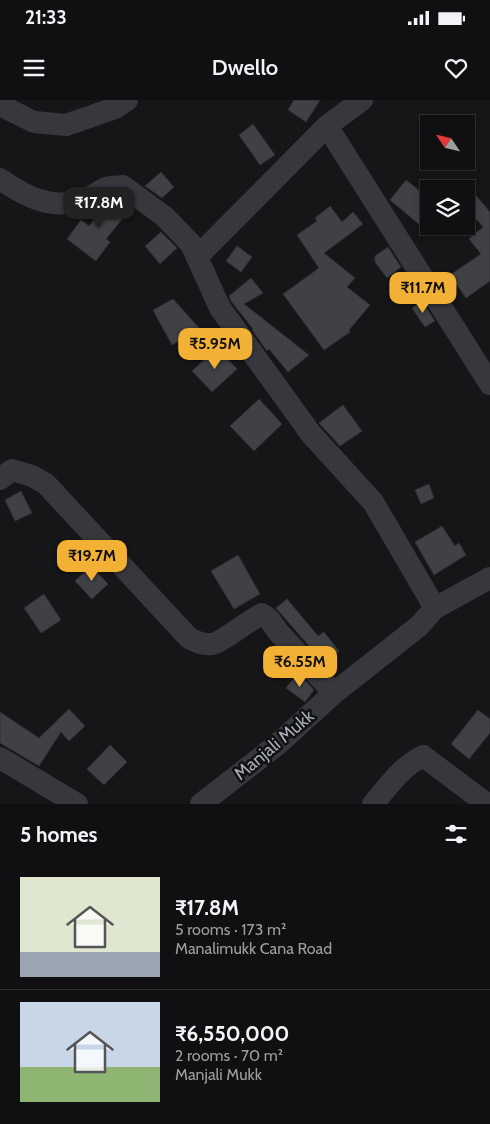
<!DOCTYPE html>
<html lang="en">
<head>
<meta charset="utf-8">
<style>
	:root { --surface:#101012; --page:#19191b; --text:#f1f3f6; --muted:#9c9d9f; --line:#303032; --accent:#f2b134 }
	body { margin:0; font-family:Cabin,sans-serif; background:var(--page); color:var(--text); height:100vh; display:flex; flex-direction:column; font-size:19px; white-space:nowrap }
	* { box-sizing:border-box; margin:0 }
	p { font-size:16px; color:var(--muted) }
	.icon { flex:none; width:28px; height:28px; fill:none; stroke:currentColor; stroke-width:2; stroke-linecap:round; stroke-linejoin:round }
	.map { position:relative; height:704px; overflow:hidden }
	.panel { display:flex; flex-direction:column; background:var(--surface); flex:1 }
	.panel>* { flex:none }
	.needle { width:32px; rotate:305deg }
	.tools { position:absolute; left:420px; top:15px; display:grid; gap:10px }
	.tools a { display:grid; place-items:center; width:55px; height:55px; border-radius:0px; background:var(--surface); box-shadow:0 2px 8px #0003,0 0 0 1px var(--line); font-size:25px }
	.price { position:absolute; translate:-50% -42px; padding:0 11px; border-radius:10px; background:var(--accent); color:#111; font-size:16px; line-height:32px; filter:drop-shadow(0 1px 2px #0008) }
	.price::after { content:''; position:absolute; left:50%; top:30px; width:15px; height:11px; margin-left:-8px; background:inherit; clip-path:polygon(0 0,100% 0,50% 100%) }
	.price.current { background:#222; color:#fff }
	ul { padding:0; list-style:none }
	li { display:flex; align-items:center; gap:15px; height:125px; padding:0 20px }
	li+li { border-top:1px solid var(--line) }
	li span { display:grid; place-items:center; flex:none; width:140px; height:100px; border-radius:0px; color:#555 }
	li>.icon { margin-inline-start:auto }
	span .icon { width:60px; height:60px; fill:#fffc; stroke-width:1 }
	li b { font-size:21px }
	h2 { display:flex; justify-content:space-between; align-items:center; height:60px; padding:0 20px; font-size:21px }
	.status { display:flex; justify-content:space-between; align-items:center; height:35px; padding:0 25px; background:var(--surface); direction:ltr }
	.status svg { height:14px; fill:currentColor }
	header { display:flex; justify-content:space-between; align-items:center; height:65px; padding:0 20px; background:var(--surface); font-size:22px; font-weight:600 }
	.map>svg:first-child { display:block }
	.building { fill:#404145; stroke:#303034 }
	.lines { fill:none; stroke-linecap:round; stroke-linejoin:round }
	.minor { stroke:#37383d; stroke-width:22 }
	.labels { text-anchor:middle; stroke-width:5; stroke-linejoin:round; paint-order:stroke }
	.street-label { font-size:18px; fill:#a8adb8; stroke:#111113 }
</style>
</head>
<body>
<div class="status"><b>21:33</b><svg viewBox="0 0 49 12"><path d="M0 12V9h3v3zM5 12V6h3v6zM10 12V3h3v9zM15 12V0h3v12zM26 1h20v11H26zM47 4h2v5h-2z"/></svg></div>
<header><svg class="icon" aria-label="menu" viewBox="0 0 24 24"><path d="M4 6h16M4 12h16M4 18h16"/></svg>Dwello<svg class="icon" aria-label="heart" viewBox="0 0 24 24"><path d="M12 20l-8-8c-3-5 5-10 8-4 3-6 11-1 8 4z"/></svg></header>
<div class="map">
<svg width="490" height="704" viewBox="0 0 490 704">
	<rect width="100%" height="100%" fill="#161618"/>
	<g class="building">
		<path d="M294,0H320L306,22L288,10Z"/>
		<path d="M253,24L275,55L260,65L239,35Z"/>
		<path d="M161,72L174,87L162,98L145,86Z"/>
		<path d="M406,80L429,98V115L420,125L390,100Z"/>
		<path d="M466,84L490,112V181L466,198L450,175L481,154L469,139L483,127L466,107Z"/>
		<path d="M111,100H119L131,108L106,139L110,142L96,161L67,139L81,120L89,126L108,102Z"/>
		<path d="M330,106L342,122L353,112L363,124L324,153L355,178L347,187L370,205L349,230L350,232L324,250L283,194L319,168L297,135L317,121L315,118Z"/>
		<path d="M161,132L177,148L160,164L145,146Z"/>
		<path d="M237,146L252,157L241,172L226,161Z"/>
		<path d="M388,147L401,167L387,178L375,162V156Z"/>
		<path d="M251,178L263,193L244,204L309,255L288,272L269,249L267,251L252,230L253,229L231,201L229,196Z"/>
		<path d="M173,199L200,229L172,245L153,210Z"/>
		<path d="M422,201L435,221L425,227L412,208Z"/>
		<path d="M214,251H220L237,269L212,292L192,271Z"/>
		<path d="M259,299L282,324L254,351L230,326Z"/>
		<path d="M343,305L362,331L340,346L319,323Z"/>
		<path d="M429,384L434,398L421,404L415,390Z"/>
		<path d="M21,391L32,413L15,421L5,400Z"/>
		<path d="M442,426L455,446L459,443L466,455L434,475L415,442Z"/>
		<path d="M238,455L260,494L234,509L211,471Z"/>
		<path d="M91,466L108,484L92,499L75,481Z"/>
		<path d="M44,494L61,520L41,533L24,508Z"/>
		<path d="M287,499L318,536L324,532L339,551L324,563L276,508Z"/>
		<path d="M298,573L314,590L305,602L286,588Z"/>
		<path d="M69,609L85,626L69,641L61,632L39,666L0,643V612L39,638Z"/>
		<path d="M478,610L490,619V633L469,659L451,644Z"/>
		<path d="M110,645L127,662L104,685L87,669Z"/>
	</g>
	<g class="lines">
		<g class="minor">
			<path d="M0,5L34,22L66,25L115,8L127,0"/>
			<path d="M327,26L490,284"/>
			<path d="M0,79C26,97 51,110 83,100C91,98 97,92 104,89C109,86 117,87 123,86L165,117L191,144L220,208L311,334L373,402L435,508"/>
			<path d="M197,157L327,26L362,0"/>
			<path d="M0,379L12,370L32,376L46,384L189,538C197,542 203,545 212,544C221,543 249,520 262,514L269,519L279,533L334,593"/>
			<path d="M0,658L77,704"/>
			<path d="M201,704L278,644L334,593L419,526L435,508L490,478"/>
			<path d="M373,704C388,687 401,667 423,656L487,704"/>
		</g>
	</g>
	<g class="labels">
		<g class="street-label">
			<text transform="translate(274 645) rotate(-40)" y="6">Manjali Mukk</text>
		</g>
	</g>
</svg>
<div class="tools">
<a><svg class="needle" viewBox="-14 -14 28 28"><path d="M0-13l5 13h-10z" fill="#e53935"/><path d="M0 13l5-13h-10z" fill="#9c9d9f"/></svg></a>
<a><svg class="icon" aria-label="layers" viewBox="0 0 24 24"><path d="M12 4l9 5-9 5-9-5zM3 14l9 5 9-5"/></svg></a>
</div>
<b class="price current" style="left:99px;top:129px">₹17.8M</b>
<b class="price" style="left:423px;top:214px">₹11.7M</b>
<b class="price" style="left:215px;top:270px">₹5.95M</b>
<b class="price" style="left:92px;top:482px">₹19.7M</b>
<b class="price" style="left:300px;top:588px">₹6.55M</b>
</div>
<section class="panel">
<h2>5 homes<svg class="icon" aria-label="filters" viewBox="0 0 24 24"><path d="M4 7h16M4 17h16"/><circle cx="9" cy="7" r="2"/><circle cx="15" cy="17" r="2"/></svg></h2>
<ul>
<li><span style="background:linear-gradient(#dfe7d0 75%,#9aa5b1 0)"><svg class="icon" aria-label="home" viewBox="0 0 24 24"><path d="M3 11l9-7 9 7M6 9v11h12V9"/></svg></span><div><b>₹17.8M</b><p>5 rooms · 173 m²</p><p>Manalimukk Cana Road</p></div></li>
<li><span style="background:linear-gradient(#c9d6e8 65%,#8fb573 0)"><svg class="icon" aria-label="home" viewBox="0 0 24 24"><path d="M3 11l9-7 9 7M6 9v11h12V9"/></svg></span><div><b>₹6,550,000</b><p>2 rooms · 70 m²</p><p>Manjali Mukk</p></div></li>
</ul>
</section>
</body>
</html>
